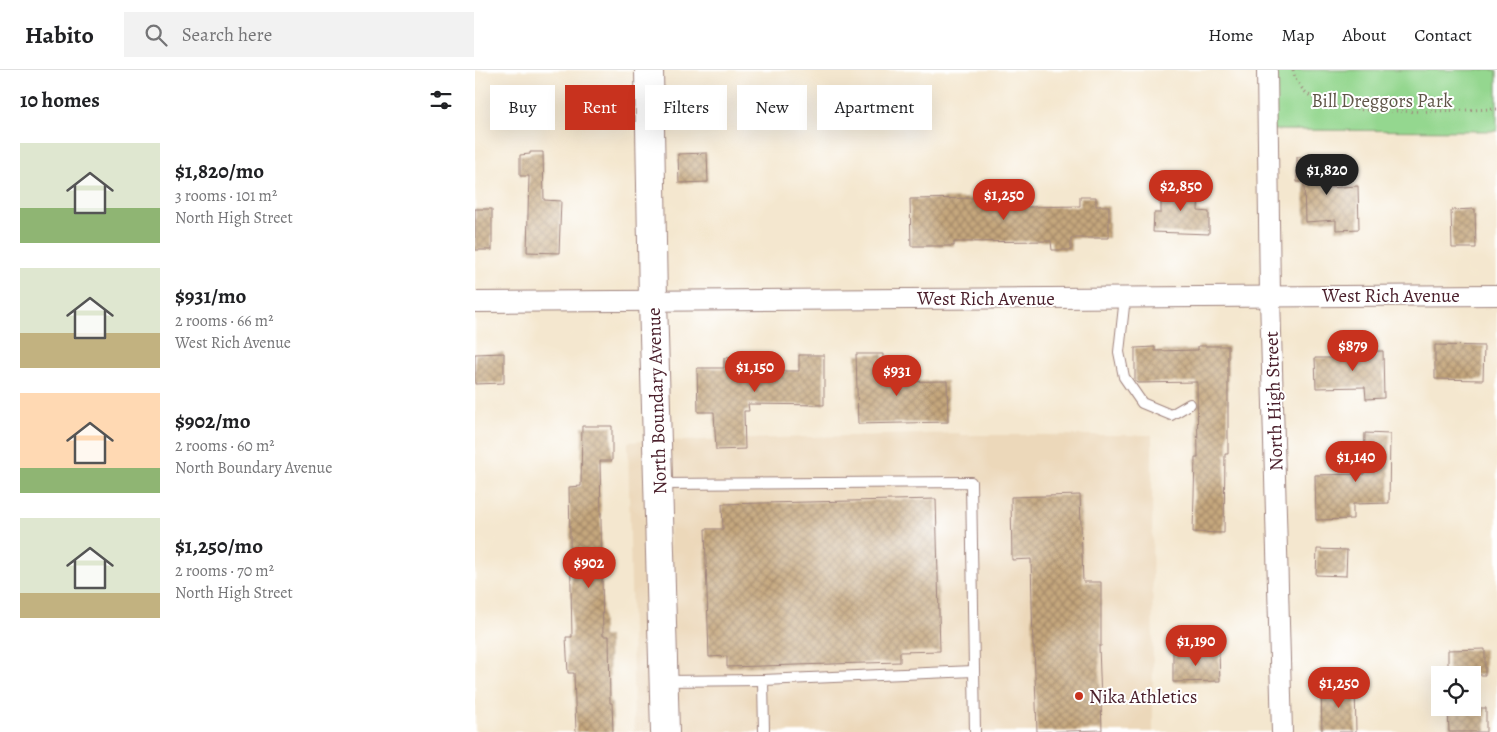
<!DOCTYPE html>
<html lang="en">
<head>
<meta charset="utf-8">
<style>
	:root { --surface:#fff; --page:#f2f2f2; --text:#202124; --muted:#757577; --line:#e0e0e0; --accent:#c8321e }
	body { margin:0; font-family:Alegreya,serif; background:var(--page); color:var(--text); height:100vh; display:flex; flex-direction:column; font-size:19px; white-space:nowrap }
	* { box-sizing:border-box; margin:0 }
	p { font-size:16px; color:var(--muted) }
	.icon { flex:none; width:28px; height:28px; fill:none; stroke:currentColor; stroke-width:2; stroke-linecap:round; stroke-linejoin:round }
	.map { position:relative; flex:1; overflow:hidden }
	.panel { display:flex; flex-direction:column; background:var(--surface); width:475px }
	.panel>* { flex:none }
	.guide { position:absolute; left:15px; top:15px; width:475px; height:45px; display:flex; gap:10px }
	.tools { position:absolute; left:956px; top:596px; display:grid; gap:10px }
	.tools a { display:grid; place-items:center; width:50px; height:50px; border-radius:0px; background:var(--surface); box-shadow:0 5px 20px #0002; font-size:25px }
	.price { position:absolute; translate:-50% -42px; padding:0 11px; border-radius:18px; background:var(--accent); color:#fff; font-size:16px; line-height:32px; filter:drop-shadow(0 1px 2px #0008) }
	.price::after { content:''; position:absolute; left:50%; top:30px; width:15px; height:11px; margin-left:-8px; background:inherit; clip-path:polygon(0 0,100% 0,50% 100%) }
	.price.selected { background:#222; color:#fff }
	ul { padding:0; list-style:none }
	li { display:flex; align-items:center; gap:15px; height:125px; padding:0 20px }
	li span { display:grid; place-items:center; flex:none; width:140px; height:100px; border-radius:0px; color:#555 }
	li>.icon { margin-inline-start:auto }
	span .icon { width:60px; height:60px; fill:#fffc; stroke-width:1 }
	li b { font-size:21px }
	h2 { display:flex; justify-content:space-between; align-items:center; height:60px; padding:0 20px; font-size:21px }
	.pill { padding:0 18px; border-radius:0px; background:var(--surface); box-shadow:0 5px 20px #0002; font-size:18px; line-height:45px }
	.pill.selected { background:var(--accent); color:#fff }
	header { display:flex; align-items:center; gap:30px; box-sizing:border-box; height:70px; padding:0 25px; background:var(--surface); border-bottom:1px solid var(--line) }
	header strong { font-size:24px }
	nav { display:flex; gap:28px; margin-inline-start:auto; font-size:18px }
	.search { width:350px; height:45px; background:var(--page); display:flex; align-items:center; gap:12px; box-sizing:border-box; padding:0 18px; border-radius:0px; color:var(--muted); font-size:19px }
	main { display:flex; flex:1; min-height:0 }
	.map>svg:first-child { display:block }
	.built { fill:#ecd8ba }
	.park { fill:#94d78f; stroke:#6f7b5d }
	.building { fill:url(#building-cross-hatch) }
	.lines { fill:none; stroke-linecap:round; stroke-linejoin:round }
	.lane-casing { stroke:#9f837d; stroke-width:12 }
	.street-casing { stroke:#9f837d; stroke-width:22 }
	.secondary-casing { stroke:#9f837d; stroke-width:30 }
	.path { stroke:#9f837d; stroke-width:3; stroke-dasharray:1 4; stroke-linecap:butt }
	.lane { stroke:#fff; stroke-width:10 }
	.street { stroke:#fff; stroke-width:20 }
	.secondary { stroke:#fff; stroke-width:28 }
	.poi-dot { fill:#c8321e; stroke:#fff; stroke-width:2 }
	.labels { text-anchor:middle; stroke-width:4; stroke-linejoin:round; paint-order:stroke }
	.park-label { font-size:19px; fill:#605649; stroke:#fff }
	.street-label { font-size:19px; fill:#4a1f2b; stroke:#fff }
	.poi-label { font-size:19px; fill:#4a1f2b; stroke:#fff; text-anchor:start }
</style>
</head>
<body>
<header>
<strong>Habito</strong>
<div class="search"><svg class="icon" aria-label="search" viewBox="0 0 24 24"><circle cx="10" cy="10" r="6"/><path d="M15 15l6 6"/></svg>Search here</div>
<nav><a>Home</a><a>Map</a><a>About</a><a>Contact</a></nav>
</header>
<main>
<section class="panel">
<h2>10 homes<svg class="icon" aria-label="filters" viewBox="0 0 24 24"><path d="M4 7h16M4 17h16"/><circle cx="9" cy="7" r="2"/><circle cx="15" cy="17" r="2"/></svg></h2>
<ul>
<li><span style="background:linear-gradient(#dfe7d0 65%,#8fb573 0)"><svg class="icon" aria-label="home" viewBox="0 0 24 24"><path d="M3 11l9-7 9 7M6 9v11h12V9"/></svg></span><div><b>$1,820/mo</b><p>3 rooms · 101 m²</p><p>North High Street</p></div></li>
<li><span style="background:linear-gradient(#dfe7d0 65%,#c2b280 0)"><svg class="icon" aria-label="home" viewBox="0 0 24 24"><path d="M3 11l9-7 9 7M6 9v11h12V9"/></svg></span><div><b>$931/mo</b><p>2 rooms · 66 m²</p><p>West Rich Avenue</p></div></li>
<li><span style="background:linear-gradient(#ffd9b3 75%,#8fb573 0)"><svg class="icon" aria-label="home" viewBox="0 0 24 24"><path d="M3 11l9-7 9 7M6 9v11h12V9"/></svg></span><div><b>$902/mo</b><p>2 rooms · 60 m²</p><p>North Boundary Avenue</p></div></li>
<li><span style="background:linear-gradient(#dfe7d0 75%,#c2b280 0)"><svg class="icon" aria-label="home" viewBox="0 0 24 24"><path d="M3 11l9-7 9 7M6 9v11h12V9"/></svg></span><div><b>$1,250/mo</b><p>2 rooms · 70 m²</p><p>North High Street</p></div></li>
</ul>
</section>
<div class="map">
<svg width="1022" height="662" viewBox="0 0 1022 662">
	<defs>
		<pattern id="building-cross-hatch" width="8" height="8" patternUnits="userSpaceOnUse" patternTransform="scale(1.25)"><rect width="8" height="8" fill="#c5a77d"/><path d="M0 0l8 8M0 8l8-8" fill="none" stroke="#a28767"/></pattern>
	</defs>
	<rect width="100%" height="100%" fill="#fff"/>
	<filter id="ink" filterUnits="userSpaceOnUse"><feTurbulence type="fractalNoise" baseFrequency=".02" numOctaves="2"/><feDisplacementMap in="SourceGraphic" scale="10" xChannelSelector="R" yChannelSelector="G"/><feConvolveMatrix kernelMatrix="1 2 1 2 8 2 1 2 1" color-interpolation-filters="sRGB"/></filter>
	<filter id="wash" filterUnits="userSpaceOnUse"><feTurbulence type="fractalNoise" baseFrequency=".0096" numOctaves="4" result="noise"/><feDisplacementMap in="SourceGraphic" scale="20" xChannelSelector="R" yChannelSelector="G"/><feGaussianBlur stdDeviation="1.12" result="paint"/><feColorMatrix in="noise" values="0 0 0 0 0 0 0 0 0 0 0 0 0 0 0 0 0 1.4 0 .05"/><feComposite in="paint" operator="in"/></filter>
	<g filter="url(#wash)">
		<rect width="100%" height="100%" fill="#f4e7cf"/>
		<g class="built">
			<path d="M485,363V365H677L678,662H200L192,371Z"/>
			<path d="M171,371L179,662H159L153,372Z"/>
		</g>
		<path class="park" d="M792,0H1022V61L793,60Z"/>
		<g id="blocks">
			<g class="building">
				<path d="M55,82H68L69,130L86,131L84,183L52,182L54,106H45V85L55,84Z"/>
				<path d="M232,83L233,112L204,113L203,84Z"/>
				<path d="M822,87H849L850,118L883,116L884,159L861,160V150L830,152L829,112H822Z"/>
				<path d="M686,117L724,118L723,141L734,142V164L678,162L679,143H686Z"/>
				<path d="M551,120L552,137L605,136V127H621V136H634V168H596V180H577L576,171L479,172V176H436L435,129L505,128V121Z"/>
				<rect x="0" y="139" width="17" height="41"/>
				<path d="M1000,139L1001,178H977L976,140Z"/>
				<path d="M960,275L1009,276L1008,310L960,309Z"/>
				<path d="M723,276H753V384H750L749,463L718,462L720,388H723L722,312L662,313L660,311V278L680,277V281L723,280Z"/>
				<path d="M908,281L909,328L891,329L890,317L841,318L840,288H860L859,282Z"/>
				<path d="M29,283V313L0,314V284Z"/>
				<path d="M381,284H408V312L472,311L473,352L383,354Z"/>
				<path d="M324,285H349V335L273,334L274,341H269L270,379L241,380L239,342H223L222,298H249V288L273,287V301H324Z"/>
				<path d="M107,356H137V391H125L128,566H134L135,633H137L138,662H101L99,603H93L91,567H97L94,417L106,416Z"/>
				<path d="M890,363L915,364L914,433L878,434V449L841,450L840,405L889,404Z"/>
				<path d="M605,425L608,512H626V576H624L627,660L562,662L559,577H558L556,489L537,490L536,427Z"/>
				<path d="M461,429L465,581L425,582V592L252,597V586L234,587L230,459H248L247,434Z"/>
				<path d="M842,479L872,480L871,506L841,505Z"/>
				<path d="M1010,579V605H973V580Z"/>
				<path d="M744,581L745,611L698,612V582Z"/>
				<path d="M880,616L881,662H847L846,617Z"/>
				<path d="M973,638H1011V662H974Z"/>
			</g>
		</g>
	</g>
	<g filter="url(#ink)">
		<use href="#blocks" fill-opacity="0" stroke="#9f837d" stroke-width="1"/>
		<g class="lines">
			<g class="lane-casing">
				<g id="lane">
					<path d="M650,227L644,282L649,307L667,333L696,345L715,334"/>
					<path d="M185,414L496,412L500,662"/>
					<path d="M189,611L288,610"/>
					<path d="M289,662L288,610L499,601"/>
				</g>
			</g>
			<g class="street-casing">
				<g id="street">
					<path d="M792,0L795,226L807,662"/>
					<path d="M0,232L1022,225"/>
				</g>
			</g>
			<g class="secondary-casing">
				<path id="secondary" d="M174,0L178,230L190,662"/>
			</g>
			<path class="path" d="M818,0C821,13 829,23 840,29C864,41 893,40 919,41C953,42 988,40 1022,39"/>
			<use href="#lane" class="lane"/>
			<use href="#street" class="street"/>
			<use href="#secondary" class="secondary"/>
		</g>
	</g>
	<circle class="poi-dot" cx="604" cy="626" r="5"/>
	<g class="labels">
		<g class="park-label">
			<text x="907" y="37">Bill Dreggors Park</text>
		</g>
		<g class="street-label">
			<text x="916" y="232">West Rich Avenue</text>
			<text x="511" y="235">West Rich Avenue</text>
			<text transform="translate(181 331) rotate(-92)" y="7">North Boundary Avenue</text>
			<text transform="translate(798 331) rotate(-92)" y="7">North High Street</text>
		</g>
		<g class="poi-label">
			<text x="614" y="633">Nika Athletics</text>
		</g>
	</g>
</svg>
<div class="tools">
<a><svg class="icon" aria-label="locate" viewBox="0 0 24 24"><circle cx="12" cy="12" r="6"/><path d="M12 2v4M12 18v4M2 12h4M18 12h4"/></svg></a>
</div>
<b class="price selected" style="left:852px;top:126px">$1,820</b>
<b class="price" style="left:706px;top:142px">$2,850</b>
<b class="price" style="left:529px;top:151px">$1,250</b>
<b class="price" style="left:878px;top:302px">$879</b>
<b class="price" style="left:280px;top:323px">$1,150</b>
<b class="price" style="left:422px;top:327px">$931</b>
<b class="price" style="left:881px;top:413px">$1,140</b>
<b class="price" style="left:114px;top:519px">$902</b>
<b class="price" style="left:721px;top:597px">$1,190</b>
<b class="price" style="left:864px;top:639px">$1,250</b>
<div class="guide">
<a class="pill">Buy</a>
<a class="pill selected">Rent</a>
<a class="pill">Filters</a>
<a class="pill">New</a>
<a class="pill">Apartment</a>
</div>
</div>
</main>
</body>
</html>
